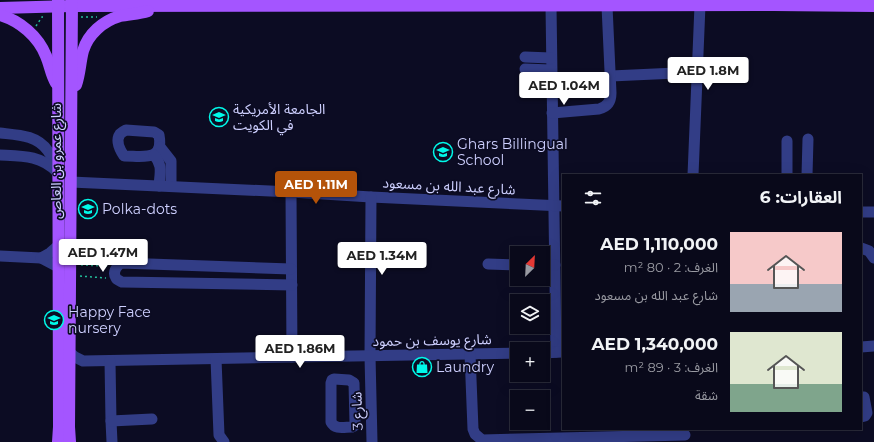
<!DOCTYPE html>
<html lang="ar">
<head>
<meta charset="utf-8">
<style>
	:root { --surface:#09091a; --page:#171727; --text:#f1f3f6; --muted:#999aa2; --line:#292a39; --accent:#b45309 }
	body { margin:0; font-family:Montserrat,"Noto Sans Arabic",sans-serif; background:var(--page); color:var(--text); direction:rtl; height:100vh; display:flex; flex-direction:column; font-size:15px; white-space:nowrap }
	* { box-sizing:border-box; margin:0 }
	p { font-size:13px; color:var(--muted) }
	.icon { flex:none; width:22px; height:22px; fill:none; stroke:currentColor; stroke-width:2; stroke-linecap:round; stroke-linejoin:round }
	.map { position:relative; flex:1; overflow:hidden; direction:ltr }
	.details { position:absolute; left:562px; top:174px; width:300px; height:256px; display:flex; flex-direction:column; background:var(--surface); border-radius:0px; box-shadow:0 4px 16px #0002,0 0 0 1px var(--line); direction:rtl }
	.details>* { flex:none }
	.needle { width:26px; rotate:24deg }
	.controls { position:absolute; left:510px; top:246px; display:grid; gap:8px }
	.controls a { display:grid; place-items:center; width:40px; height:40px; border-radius:0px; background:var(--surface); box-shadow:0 4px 16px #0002,0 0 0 1px var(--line); font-size:20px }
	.price { position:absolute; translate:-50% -34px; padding:0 9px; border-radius:4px; background:#fff; color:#222; font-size:13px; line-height:26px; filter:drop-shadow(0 1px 2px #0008) }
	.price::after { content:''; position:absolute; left:50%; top:24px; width:12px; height:9px; margin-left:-6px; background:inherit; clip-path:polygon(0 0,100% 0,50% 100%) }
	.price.selected { background:var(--accent); color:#fff }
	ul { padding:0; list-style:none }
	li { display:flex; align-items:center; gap:12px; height:100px; padding:0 20px }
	li span { display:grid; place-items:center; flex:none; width:112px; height:80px; border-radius:0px; color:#555 }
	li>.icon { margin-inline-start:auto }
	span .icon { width:48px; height:48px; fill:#fffc; stroke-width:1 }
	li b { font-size:17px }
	h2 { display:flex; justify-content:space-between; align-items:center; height:48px; padding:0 20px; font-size:17px }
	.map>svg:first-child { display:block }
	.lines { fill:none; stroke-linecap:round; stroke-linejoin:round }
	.path { stroke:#23be9b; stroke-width:1.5; stroke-dasharray:2 3; stroke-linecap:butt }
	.minor { stroke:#323d86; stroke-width:11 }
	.major { stroke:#a455ff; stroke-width:12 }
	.labels { text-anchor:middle; stroke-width:3.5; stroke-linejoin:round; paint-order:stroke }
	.poi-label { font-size:14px; fill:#ced0ff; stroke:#0c0c23; text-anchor:start }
	.street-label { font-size:14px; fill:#ced0ff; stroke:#0c0c23 }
</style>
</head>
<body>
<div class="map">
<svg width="874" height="442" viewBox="0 0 874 442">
	<rect width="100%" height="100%" fill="#0c0c23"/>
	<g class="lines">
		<g class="path">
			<path d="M81,17H97"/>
			<path d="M36,26L42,17H43"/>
			<path d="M81,265L107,266"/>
			<path d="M80,276L106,278"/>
		</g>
		<g class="minor">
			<path d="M551,6L556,352"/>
			<path d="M525,57L551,58"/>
			<path d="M525,69L551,70"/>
			<path d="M611,76L698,72"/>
			<path d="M552,113L599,109C607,107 611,102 611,93L607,6"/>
			<path d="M126,130L154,132L159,135C164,162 143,156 124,156C120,150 115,141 120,134C122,132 124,131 126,130Z"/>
			<path d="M0,133C18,135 37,135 48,151C52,156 55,162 58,167"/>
			<path d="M160,147L171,161V186"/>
			<path d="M0,155C21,156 41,155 57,172"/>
			<path d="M154,155C163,166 160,172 159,186"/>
			<path d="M693,175L700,5"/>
			<path d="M787,175V141"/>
			<path d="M807,175L808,139"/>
			<path d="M71,182L291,192L371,197L563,206"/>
			<path d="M291,192L292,357"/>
			<path d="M371,197L370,356L372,442"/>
			<path d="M861,212H874"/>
			<path d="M861,248L869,251L874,258"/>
			<path d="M0,256L41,258L58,267"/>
			<path d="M41,258L50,253L58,246"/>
			<path d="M488,264L517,265"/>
			<path d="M543,265H555"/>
			<path d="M291,269L121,263C117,266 112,272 116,278C117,280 120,281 122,282L292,285"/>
			<path d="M861,347L874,346"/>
			<path d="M69,352L75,357L83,361L517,353"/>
			<path d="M543,353L562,352"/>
			<path d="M470,354L473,429L475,434L482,440L685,435"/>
			<path d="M216,359L219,435L224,442"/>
			<path d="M110,361L111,421L112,442"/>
			<path d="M334,379L349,380L354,383L355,423L354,426L352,427C344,427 335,430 331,422V383L332,380Z"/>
			<path d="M861,417L865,416L867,413L864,397"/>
			<path d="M111,421L152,419"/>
		</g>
		<g class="major">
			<path d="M0,8L72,6L774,5L874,6"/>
			<path d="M0,15C20,21 38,36 46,56C50,65 51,75 56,83"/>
			<path d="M76,85C80,74 80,62 83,51C88,34 103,21 120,16C129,14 139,14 148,11"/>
			<path d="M58,442L59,427L58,0"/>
			<path d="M70,442L69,427L72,0"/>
		</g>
	</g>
	<defs>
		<g id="university-ring" transform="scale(1)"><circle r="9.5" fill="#0c0c23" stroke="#00f9e9" stroke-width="1.5"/><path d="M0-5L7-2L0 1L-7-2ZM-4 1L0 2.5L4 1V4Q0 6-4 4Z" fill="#00f9e9"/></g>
		<g id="school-ring" transform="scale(1)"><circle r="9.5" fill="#0c0c23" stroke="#00f9e9" stroke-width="1.5"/><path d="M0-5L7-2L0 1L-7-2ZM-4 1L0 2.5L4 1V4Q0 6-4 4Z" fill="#00f9e9"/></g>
		<g id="shop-ring" transform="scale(1)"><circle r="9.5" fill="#0c0c23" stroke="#00f9e9" stroke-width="1.5"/><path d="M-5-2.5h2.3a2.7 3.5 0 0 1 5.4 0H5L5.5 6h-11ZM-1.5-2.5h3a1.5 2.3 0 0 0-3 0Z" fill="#00f9e9"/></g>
	</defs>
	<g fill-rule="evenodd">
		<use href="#university-ring" x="219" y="117"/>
		<use href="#school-ring" x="443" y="152"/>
		<use href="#school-ring" x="88" y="209"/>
		<use href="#school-ring" x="54" y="320"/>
		<use href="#shop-ring" x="422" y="367"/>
	</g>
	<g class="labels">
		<g class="poi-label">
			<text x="233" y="114">الجامعة الأمريكية<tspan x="233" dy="16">في الكويت</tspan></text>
			<text x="457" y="149">Ghars Billingual<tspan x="457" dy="16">School</tspan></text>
			<text x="102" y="214">Polka-dots</text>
			<text x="68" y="317">Happy Face<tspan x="68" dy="16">nursery</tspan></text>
			<text x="436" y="372">Laundry</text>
		</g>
		<g class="street-label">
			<text transform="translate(56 161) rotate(-90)" y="5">شارع عمرو بن العاص</text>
			<text transform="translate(449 186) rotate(3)" y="5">شارع عبد الله بن مسعود</text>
			<text transform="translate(432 340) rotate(-1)" y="5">شارع يوسف بن حمود</text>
			<text transform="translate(357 411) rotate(-92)" y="5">شارع 3</text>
		</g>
	</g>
</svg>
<div class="controls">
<a><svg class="needle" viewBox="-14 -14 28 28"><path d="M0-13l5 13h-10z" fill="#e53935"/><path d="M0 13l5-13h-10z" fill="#999aa2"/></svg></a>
<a><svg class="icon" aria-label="layers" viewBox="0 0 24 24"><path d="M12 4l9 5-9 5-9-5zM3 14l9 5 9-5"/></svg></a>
<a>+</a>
<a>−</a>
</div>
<b class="price" style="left:708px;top:91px">AED 1.8M</b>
<b class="price" style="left:564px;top:106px">AED 1.04M</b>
<b class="price selected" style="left:316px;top:205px">AED 1.11M</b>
<b class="price" style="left:103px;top:273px">AED 1.47M</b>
<b class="price" style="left:382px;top:276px">AED 1.34M</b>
<b class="price" style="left:300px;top:369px">AED 1.86M</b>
<section class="details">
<h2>العقارات: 6<svg class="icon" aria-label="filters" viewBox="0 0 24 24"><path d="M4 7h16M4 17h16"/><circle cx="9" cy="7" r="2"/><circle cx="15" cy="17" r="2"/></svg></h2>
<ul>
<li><span style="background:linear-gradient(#f6c9c9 65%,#9aa5b1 0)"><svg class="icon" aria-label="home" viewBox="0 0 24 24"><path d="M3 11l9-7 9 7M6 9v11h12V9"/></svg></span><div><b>AED 1,110,000</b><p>الغرف: 2 · 80 m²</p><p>شارع عبد الله بن مسعود</p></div></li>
<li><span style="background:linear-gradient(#dfe7d0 65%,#7fa58c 0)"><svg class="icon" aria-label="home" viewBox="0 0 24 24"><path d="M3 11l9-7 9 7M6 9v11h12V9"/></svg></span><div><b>AED 1,340,000</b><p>الغرف: 3 · 89 m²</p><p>شقة</p></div></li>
</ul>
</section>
</div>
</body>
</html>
